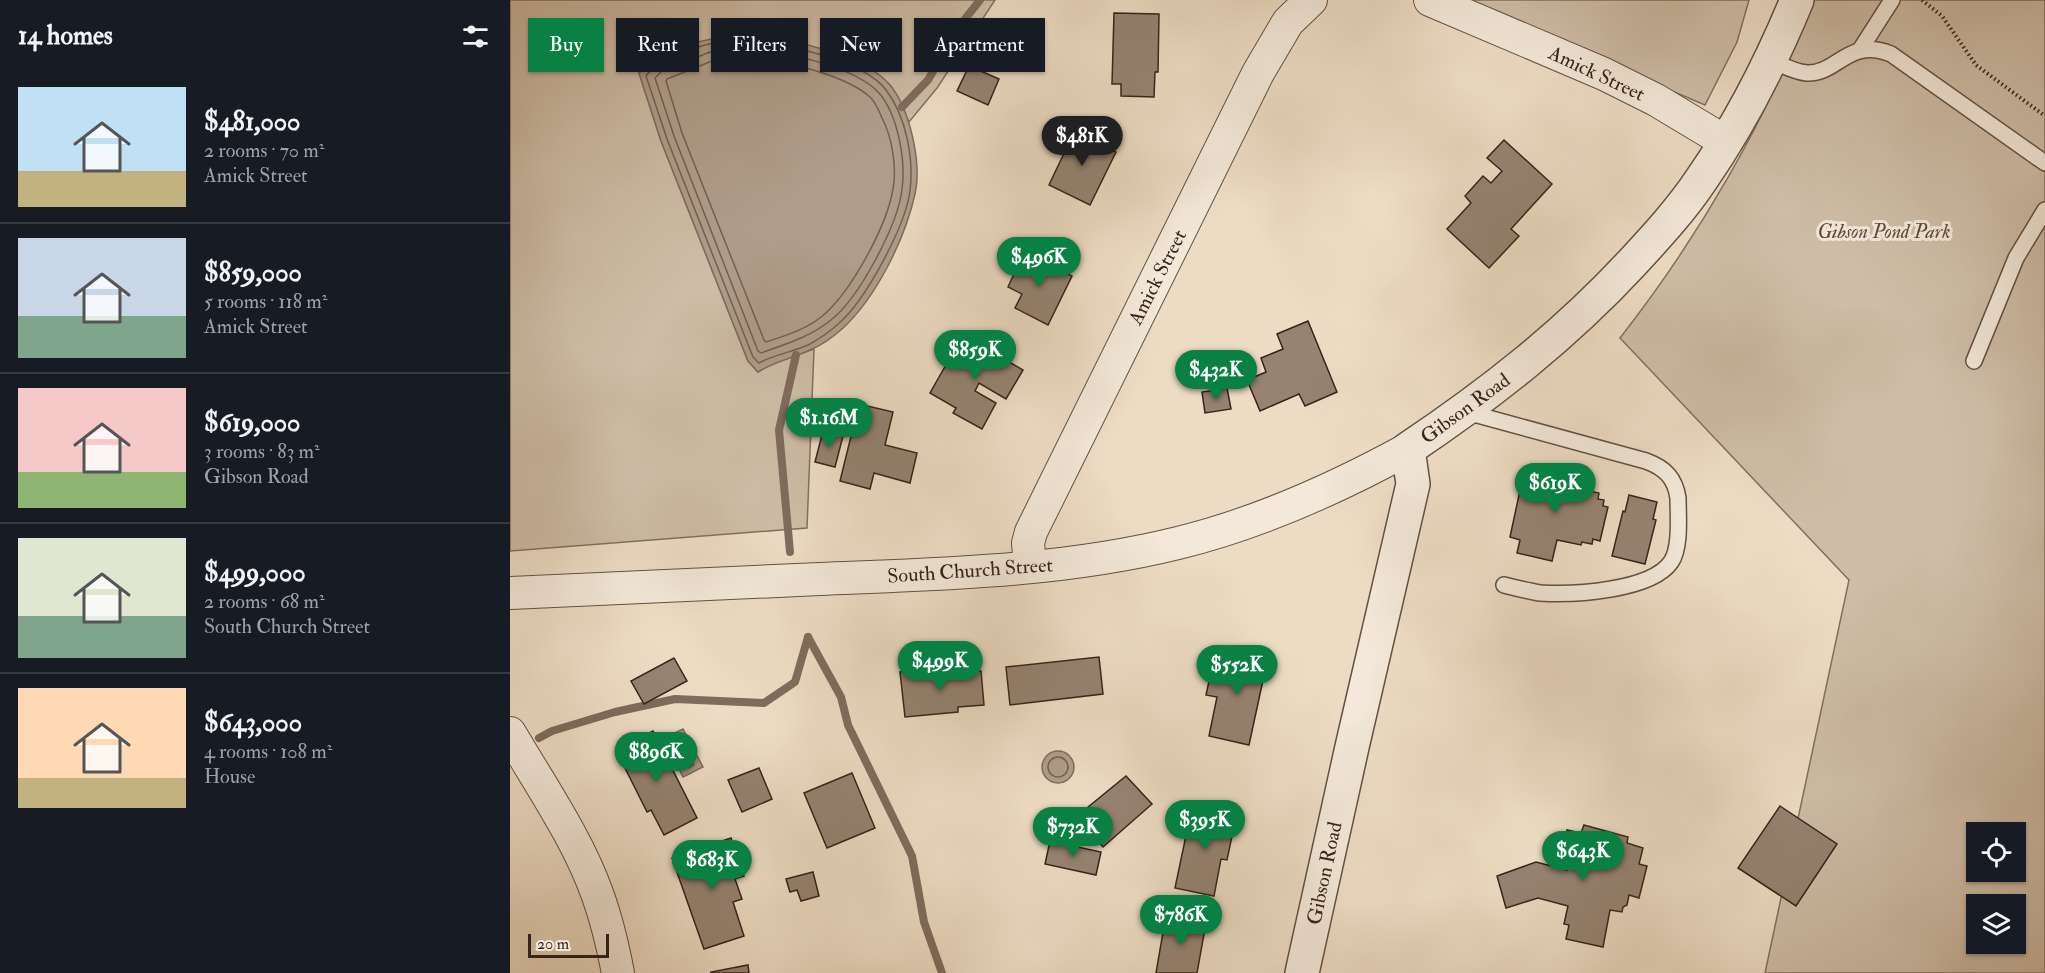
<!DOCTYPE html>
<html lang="en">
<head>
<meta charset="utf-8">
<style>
	:root { --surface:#171b24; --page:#20242c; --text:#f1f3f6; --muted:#9ea1a6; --line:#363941; --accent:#0b8043 }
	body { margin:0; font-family:"IM FELL Double Pica",serif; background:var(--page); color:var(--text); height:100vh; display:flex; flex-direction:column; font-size:22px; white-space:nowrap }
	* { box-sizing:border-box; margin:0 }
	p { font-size:20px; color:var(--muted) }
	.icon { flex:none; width:33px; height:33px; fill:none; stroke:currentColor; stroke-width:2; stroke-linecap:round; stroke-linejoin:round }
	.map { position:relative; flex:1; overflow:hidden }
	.panel { display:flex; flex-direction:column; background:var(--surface); width:510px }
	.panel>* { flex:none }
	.top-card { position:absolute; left:18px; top:18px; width:570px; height:54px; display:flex; gap:12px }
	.fabs { position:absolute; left:1456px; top:822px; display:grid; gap:12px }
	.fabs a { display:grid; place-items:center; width:60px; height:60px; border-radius:0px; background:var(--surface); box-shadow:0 2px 4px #0004; font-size:30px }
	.scale { position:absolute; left:18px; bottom:15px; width:81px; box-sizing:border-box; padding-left:6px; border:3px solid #37231a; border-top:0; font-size:16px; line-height:21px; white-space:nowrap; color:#37231a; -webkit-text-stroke:4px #f3e8d9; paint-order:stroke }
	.price { position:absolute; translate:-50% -51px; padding:0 14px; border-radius:21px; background:var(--accent); color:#fff; font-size:20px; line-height:39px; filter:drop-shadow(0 2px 3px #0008) }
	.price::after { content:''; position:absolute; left:50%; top:36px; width:18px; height:14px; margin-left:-9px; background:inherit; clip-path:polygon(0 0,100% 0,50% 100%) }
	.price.selected { background:#222; color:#fff }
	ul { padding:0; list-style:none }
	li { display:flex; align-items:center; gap:18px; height:150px; padding:0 18px }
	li+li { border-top:2px solid var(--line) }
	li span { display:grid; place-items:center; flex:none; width:168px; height:120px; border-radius:0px; color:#555 }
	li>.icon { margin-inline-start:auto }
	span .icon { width:72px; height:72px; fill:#fffc; stroke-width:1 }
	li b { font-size:26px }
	h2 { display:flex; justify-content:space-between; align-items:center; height:72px; padding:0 18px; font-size:26px }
	.tag { padding:0 21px; border-radius:0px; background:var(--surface); box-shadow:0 2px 4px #0004; font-size:21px; line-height:54px }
	.tag.selected { background:var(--accent); color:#fff }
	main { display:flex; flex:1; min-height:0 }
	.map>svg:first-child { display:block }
	.green { fill:#cebda7; stroke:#827060; stroke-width:1.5; fill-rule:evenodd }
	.water { fill:#af9d8a; stroke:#7f6c5d; stroke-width:1.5 }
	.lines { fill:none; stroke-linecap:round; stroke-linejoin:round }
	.shore { stroke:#736052; stroke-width:1.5 }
	.stream { stroke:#7f6c5d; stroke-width:8 }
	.building { fill:#968372; stroke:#37231a; stroke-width:1.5 }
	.service-casing { stroke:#645144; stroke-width:18 }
	.minor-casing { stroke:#645144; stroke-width:34 }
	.tertiary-casing { stroke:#645144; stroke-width:36 }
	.path { stroke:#37231a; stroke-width:4; stroke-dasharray:1.5 3; stroke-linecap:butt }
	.service { stroke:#f3e8d9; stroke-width:15 }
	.minor { stroke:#f3e8d9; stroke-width:32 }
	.tertiary { stroke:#f3e8d9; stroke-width:33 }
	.labels { text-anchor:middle; stroke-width:6; stroke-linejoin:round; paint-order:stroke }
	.street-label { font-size:20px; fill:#37231a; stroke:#f3e8d9 }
	.park-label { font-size:20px; font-style:italic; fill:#5d4a3d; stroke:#f3e8d9 }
</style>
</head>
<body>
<main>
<section class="panel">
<h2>14 homes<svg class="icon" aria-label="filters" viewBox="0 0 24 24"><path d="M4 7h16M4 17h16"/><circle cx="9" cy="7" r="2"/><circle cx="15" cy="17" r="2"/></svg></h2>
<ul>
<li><span style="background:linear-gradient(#bfe0f5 70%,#c2b280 0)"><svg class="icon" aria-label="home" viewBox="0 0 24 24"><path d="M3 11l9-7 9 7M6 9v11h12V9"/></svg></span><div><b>$481,000</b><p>2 rooms · 70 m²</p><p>Amick Street</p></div></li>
<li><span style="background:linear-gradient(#c9d6e8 65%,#7fa58c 0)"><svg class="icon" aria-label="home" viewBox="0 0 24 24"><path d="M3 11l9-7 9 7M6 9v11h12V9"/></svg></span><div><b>$859,000</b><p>5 rooms · 118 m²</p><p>Amick Street</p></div></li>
<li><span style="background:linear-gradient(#f6c9c9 70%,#8fb573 0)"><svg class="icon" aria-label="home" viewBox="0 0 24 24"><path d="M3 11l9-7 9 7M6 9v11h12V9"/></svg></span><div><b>$619,000</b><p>3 rooms · 83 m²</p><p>Gibson Road</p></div></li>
<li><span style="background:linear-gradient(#dfe7d0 65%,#7fa58c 0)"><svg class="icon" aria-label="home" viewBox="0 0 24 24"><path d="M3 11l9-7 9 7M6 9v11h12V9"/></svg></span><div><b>$499,000</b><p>2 rooms · 68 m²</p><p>South Church Street</p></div></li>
<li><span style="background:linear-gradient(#ffd9b3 75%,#c2b280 0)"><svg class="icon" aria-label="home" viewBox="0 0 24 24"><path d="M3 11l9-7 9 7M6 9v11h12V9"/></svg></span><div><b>$643,000</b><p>4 rooms · 108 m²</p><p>House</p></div></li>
</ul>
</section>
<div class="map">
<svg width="1535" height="973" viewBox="0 0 1535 973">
	<rect width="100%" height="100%" fill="#eddcc4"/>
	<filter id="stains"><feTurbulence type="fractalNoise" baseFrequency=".00333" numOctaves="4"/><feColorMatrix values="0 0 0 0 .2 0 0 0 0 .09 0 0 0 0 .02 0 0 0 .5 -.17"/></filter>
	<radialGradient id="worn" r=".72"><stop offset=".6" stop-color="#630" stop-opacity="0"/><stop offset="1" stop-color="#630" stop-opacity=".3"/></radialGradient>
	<g class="green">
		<path d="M0,0H485L427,88L399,122L381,86L350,62L326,53L258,36L129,73L151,141L238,361L248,372L258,365L304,349L297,528L0,551Z"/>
		<path d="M948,0H1239L1227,42L1195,105Z"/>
		<path d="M1302,0H1535V973H1255L1339,580L1110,338C1189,237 1257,120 1302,0ZM1467,832H1506V872H1467ZM1467,904H1506V944H1467Z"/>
	</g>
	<g class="water">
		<path d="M237,35C276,37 355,55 380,85C400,109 412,164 405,194C395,239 366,298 332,329C324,336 312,345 302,349C284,358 265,361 248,372L238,361L151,141L129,73C162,44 195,38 237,35Z"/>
		<path d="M173,729L193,767L173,777L154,738Z"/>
		<circle cx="548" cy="767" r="16"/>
	</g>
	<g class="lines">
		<g class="shore">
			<path d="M237,41C273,43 354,60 376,90C396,116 404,158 400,191C395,227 355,302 327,325C319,332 309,339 300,344C284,352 265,354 249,363L243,357L157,139L136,76C146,62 182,48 199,44C211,42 225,42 237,41Z"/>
			<path d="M237,49C271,50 346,67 369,93C388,115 396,161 392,189C388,225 349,298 321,320C300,337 276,344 251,353L248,351L164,136L145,78L152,71L200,52Z"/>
			<path d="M237,58C270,59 337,75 361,98C366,103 369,111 372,118C382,137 387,167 383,189C377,225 344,286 317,312C300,328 278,335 256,342L254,340L172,133L156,81L157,79L202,61Z"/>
			<path d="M169,738L172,739L183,762V765L178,768L175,766L163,743L164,740Z"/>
			<circle cx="548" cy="767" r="10"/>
		</g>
		<g class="stream">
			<path d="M392,107L418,80L448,28L470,0"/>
			<path d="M280,552L269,430L286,355"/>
			<path d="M298,637L331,697L338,725L402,856L414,922L432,973"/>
			<path d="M29,738L42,731L105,712L165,699L254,703L285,682L298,637"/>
		</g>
	</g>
	<g class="building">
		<path d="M604,13L649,14L648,72H645L644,97L611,96V84H602Z"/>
		<path d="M459,66L489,79L478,105L447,91Z"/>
		<path d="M567,126L584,134L582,140L606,152L580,205L539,185Z"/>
		<path d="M994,140L1042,184L1001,229L1009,236L979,268L937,229L961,203L955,196L973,176L981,183L992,171L977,158Z"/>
		<path d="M514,253L562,276L538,325L505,308L512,294L498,287Z"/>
		<path d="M798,321L827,392L795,406L789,394L750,411L737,380L756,372L751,358L773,349L767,334Z"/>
		<path d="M453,335L513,370L496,399L469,383L465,391L486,403L472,429L443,413L446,408L420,393Z"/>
		<path d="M717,388L721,409L695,413L692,392Z"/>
		<path d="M349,404L383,412L375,445L407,453L400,483L364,473L360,489L330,481Z"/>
		<path d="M313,431L333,436L325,467L305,462Z"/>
		<path d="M1015,467L1067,478L1065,488L1089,493L1088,499L1094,500L1093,506L1098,507L1090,541L1083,539L1082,544L1072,542L1071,545L1047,540L1042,561L1007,553L1010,540L1000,537Z"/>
		<path d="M1119,495L1147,502L1143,519L1146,520L1135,564L1102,556L1113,511L1115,512Z"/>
		<path d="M720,648L758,657L739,745L699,736L707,697L696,695L701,672L714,675Z"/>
		<path d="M589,657L593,694L500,705L496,667Z"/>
		<path d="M164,658L177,681L134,704L121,681Z"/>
		<path d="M412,669L413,677L471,671L474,705L448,707V712L395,717L390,672Z"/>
		<path d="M143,731L187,818L154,835L141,810L137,812L106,750Z"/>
		<path d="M249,768L262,799L232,812L218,780Z"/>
		<path d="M342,773L365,828L317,848L294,793Z"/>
		<path d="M616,776L642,804L593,847L567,816Z"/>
		<path d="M1270,806L1327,844L1286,906L1228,868Z"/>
		<path d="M682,807L726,817L717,860L711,859L704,896L665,888Z"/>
		<path d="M1074,825L1118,837L1117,843L1133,848L1129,864L1137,866L1129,898L1119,895L1117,905L1113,907L1112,912L1100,910L1093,947L1056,939L1059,925L1054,924L1058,906L1028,898L996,908L987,876L1026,862L1057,870L1059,864L1050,862L1057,830L1071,833Z"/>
		<path d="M221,838L234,876L225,879L232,899L223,902L234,936L194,949L162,858Z"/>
		<path d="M540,841L591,852L586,875L535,864Z"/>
		<path d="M303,872L309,896L291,901L287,890L280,892L276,879Z"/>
		<path d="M656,915L696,923L687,973H646Z"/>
		<path d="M238,965L239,973H201V972Z"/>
	</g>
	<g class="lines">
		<g class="service-casing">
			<g id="service">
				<path d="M1350,50L1382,0"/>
				<path d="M1261,60C1272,65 1284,72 1297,73C1328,74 1338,37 1381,54L1535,163"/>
				<path d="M1464,361L1506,258L1535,210"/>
				<path d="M953,411L1136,461C1155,468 1165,478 1168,498C1168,515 1171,548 1161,562C1141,591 1063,595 1030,593C1018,591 1006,588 994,585"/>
			</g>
		</g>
		<g class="minor-casing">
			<g id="minor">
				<path d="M920,0L1094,74L1146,100L1216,142"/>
				<path d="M520,566L518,543L521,532L748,73L778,22L801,0"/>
				<path d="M0,593C103,589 206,584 310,579C429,574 551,572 668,543C750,523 825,489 898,449"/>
				<path d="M0,733C31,786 68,839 88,896C97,921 103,947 108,973"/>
			</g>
		</g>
		<g class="tertiary-casing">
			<path id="tertiary" d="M792,973L842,747L903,484L898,449C980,394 1054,336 1121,264C1146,237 1171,210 1191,180C1230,124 1261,63 1287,0"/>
		</g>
		<path class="path" d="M1412,0L1432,16L1466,65L1535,116"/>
		<use href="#service" class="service"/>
		<use href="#minor" class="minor"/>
		<use href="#tertiary" class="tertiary"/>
	</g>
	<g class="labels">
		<g class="street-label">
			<text transform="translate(1087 73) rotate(25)" y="7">Amick Street</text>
			<text transform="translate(647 277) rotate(-63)" y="7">Amick Street</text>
			<text transform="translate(955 408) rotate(-36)" y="7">Gibson Road</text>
			<text transform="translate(460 570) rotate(-4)" y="7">South Church Street</text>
			<text transform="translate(814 873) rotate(-78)" y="7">Gibson Road</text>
		</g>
		<g class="park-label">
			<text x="1374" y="238">Gibson Pond Park</text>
		</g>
	</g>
	<rect width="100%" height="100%" filter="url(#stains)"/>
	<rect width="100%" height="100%" fill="url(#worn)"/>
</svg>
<div class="fabs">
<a><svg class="icon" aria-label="locate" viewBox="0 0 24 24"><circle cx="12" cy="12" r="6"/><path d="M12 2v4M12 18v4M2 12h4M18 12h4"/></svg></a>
<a><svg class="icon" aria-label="layers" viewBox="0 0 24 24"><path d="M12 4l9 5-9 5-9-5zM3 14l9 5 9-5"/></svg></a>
</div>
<div class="scale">20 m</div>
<b class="price selected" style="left:572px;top:167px">$481K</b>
<b class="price" style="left:529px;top:288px">$496K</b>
<b class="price" style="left:465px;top:381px">$859K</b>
<b class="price" style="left:706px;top:401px">$432K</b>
<b class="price" style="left:319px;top:449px">$1.16M</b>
<b class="price" style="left:1045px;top:514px">$619K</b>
<b class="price" style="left:430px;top:692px">$499K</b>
<b class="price" style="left:727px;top:696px">$552K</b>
<b class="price" style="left:146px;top:783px">$896K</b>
<b class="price" style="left:695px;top:851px">$395K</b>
<b class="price" style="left:563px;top:858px">$732K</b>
<b class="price" style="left:1073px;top:882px">$643K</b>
<b class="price" style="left:202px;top:891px">$683K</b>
<b class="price" style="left:671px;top:946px">$786K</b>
<div class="top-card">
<a class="tag selected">Buy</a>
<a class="tag">Rent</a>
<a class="tag">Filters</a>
<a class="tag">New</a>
<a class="tag">Apartment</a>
</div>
</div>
</main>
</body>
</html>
